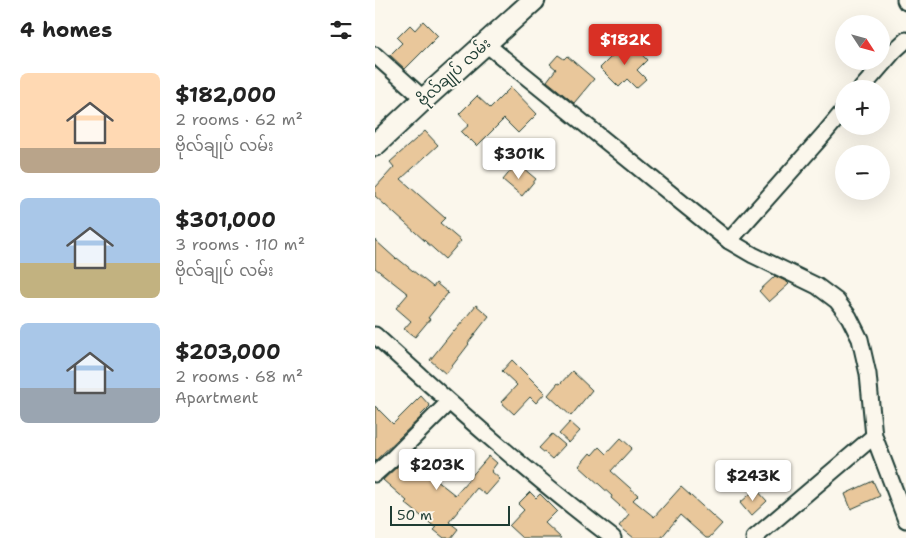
<!DOCTYPE html>
<html lang="en">
<head>
<meta charset="utf-8">
<style>
	:root { --surface:#fff; --page:#f2f2f2; --text:#222; --muted:#767676; --accent:#d93025 }
	body { margin:0; font-family:"Shantell Sans","Noto Sans Myanmar",sans-serif; background:var(--page); color:var(--text); height:100vh; display:flex; flex-direction:column; font-size:19px; white-space:nowrap }
	* { box-sizing:border-box; margin:0 }
	p { font-size:16px; color:var(--muted) }
	.icon { flex:none; width:28px; height:28px; fill:none; stroke:currentColor; stroke-width:2; stroke-linecap:round; stroke-linejoin:round }
	.map { position:relative; flex:1; overflow:hidden }
	.details { display:flex; flex-direction:column; background:var(--surface); width:375px }
	.details>* { flex:none }
	.needle { width:32px; rotate:126deg }
	.fabs { position:absolute; left:460px; top:15px; display:grid; gap:10px }
	.fabs a { display:grid; place-items:center; width:55px; height:55px; border-radius:50%; background:var(--surface); box-shadow:0 5px 20px #0002; font-size:25px }
	.scale { position:absolute; left:15px; bottom:12px; width:120px; box-sizing:border-box; padding-left:5px; border:2px solid #1f3d34; border-top:0; font-size:14px; line-height:18px; white-space:nowrap; color:#1f3d34; -webkit-text-stroke:4px #fbf7ec; paint-order:stroke }
	.price { position:absolute; translate:-50% -42px; padding:0 11px; border-radius:5px; background:#fff; color:#222; font-size:16px; line-height:32px; filter:drop-shadow(0 1px 2px #0008) }
	.price::after { content:''; position:absolute; left:50%; top:30px; width:15px; height:11px; margin-left:-8px; background:inherit; clip-path:polygon(0 0,100% 0,50% 100%) }
	.price.active { background:var(--accent); color:#fff }
	ul { padding:0; list-style:none }
	li { display:flex; align-items:center; gap:15px; height:125px; padding:0 20px }
	li span { display:grid; place-items:center; flex:none; width:140px; height:100px; border-radius:8px; color:#555 }
	li>.icon { margin-inline-start:auto }
	span .icon { width:60px; height:60px; fill:#fffc; stroke-width:1 }
	li b { font-size:21px }
	h2 { display:flex; justify-content:space-between; align-items:center; height:60px; padding:0 20px; font-size:21px }
	main { display:flex; flex:1; min-height:0 }
	.map>svg:first-child { display:block }
	.building { fill:#e9c79b; stroke:#1f3d34 }
	.lines { fill:none; stroke-linecap:round; stroke-linejoin:round }
	.street-casing { stroke:#1f3d34; stroke-width:19 }
	.secondary-casing { stroke:#1f3d34; stroke-width:25 }
	.street { stroke:#fbf7ec; stroke-width:15 }
	.secondary { stroke:#fbf7ec; stroke-width:21 }
	.labels { text-anchor:middle; stroke-width:4.5; stroke-linejoin:round; paint-order:stroke }
	.street-label { font-size:15px; fill:#1f3d34; stroke:#fbf7ec }
</style>
</head>
<body>
<main>
<section class="details">
<h2>4 homes<svg class="icon" aria-label="filters" viewBox="0 0 24 24"><path d="M4 7h16M4 17h16"/><circle cx="9" cy="7" r="2"/><circle cx="15" cy="17" r="2"/></svg></h2>
<ul>
<li><span style="background:linear-gradient(#ffd9b3 75%,#b9a48a 0)"><svg class="icon" aria-label="home" viewBox="0 0 24 24"><path d="M3 11l9-7 9 7M6 9v11h12V9"/></svg></span><div><b>$182,000</b><p>2 rooms · 62 m²</p><p>ဗိုလ်ချုပ် လမ်း</p></div></li>
<li><span style="background:linear-gradient(#a9c7e8 65%,#c2b280 0)"><svg class="icon" aria-label="home" viewBox="0 0 24 24"><path d="M3 11l9-7 9 7M6 9v11h12V9"/></svg></span><div><b>$301,000</b><p>3 rooms · 110 m²</p><p>ဗိုလ်ချုပ် လမ်း</p></div></li>
<li><span style="background:linear-gradient(#a9c7e8 65%,#9aa5b1 0)"><svg class="icon" aria-label="home" viewBox="0 0 24 24"><path d="M3 11l9-7 9 7M6 9v11h12V9"/></svg></span><div><b>$203,000</b><p>2 rooms · 68 m²</p><p>Apartment</p></div></li>
</ul>
</section>
<div class="map">
<svg width="531" height="538" viewBox="0 0 531 538">
	<rect width="100%" height="100%" fill="#fbf7ec"/>
	<filter id="ink" filterUnits="userSpaceOnUse"><feTurbulence type="fractalNoise" baseFrequency=".02" numOctaves="2"/><feDisplacementMap in="SourceGraphic" scale="10" xChannelSelector="R" yChannelSelector="G"/><feConvolveMatrix kernelMatrix="1 2 1 2 8 2 1 2 1" color-interpolation-filters="sRGB"/></filter>
	<g filter="url(#ink)">
		<g class="building">
			<path d="M48,21L63,36L30,69L15,55L27,43L22,38L35,25L40,30Z"/>
			<path d="M253,40L272,60L262,70L271,79L261,88L252,79L244,87L225,68Z"/>
			<path d="M183,55L189,59L192,56L219,79L199,103L172,81L181,69L175,64Z"/>
			<path d="M136,87L162,114L143,133L129,119L102,146L96,140L95,141L86,132L94,125L84,114L102,96L115,108Z"/>
			<path d="M50,131L63,145L26,179L70,218L65,223L86,241L70,259L0,196V188L19,167L15,162Z"/>
			<path d="M142,163L161,179L147,196L128,180Z"/>
			<path d="M0,240L21,259L22,258L58,287L61,283L73,293L53,318L55,319L40,337L29,329L36,321L21,308L33,294L0,268Z"/>
			<path d="M400,276L412,282L414,284L394,302L384,291Z"/>
			<path d="M101,305L114,316L93,343L94,344L71,374L55,360L78,331L79,332Z"/>
			<path d="M137,360L170,393L161,403L155,397L139,414L126,402L142,385L127,371Z"/>
			<path d="M197,371L217,390L196,416L173,395L183,383L185,384Z"/>
			<path d="M46,396L55,406L45,416L46,417L0,461V406L18,424Z"/>
			<path d="M195,422L205,431L194,443L184,434Z"/>
			<path d="M177,434L190,445L177,459L164,448Z"/>
			<path d="M246,438L257,448L236,471L263,495L258,500L279,517L306,487L347,524L334,538H331L305,515L286,538H259L244,526L254,514L236,498L237,496L204,466L215,453L217,455L224,447L231,454Z"/>
			<path d="M41,449L58,464L51,472L80,495L114,456L122,463L116,471L125,479L111,495L102,488L74,522L83,529L76,538H69L59,530L61,528L30,503L32,501L8,480Z"/>
			<path d="M498,481L505,496L476,509L470,494Z"/>
			<path d="M381,489L392,501L376,516L365,503Z"/>
			<path d="M155,492L161,498L165,494L182,511L170,523L186,538H147L134,526L149,510L143,504Z"/>
		</g>
		<g class="lines">
			<g class="street-casing">
				<g id="street">
					<path d="M530,0L531,2"/>
					<path d="M111,44L354,241L378,255L442,286L462,301L474,317L485,339L493,374L499,436L531,520"/>
					<path d="M0,55L49,99"/>
					<path d="M486,89L519,51L531,40"/>
					<path d="M354,241L449,134L469,110"/>
					<path d="M0,335C77,405 155,475 238,538"/>
					<path d="M0,474L18,458L74,402"/>
					<path d="M379,538L499,436"/>
				</g>
			</g>
			<g class="secondary-casing">
				<path id="secondary" d="M0,145L49,99L159,0"/>
			</g>
			<use href="#street" class="street"/>
			<use href="#secondary" class="secondary"/>
		</g>
	</g>
	<g class="labels">
		<g class="street-label">
			<text transform="translate(79 72) rotate(-42)" y="5">ဗိုလ်ချုပ် လမ်း</text>
		</g>
	</g>
</svg>
<div class="fabs">
<a><svg class="needle" viewBox="-14 -14 28 28"><path d="M0-13l5 13h-10z" fill="#e53935"/><path d="M0 13l5-13h-10z" fill="#767676"/></svg></a>
<a>+</a>
<a>−</a>
</div>
<div class="scale">50 m</div>
<b class="price active" style="left:250px;top:66px">$182K</b>
<b class="price" style="left:144px;top:180px">$301K</b>
<b class="price" style="left:62px;top:491px">$203K</b>
<b class="price" style="left:378px;top:502px">$243K</b>
</div>
</main>
</body>
</html>
